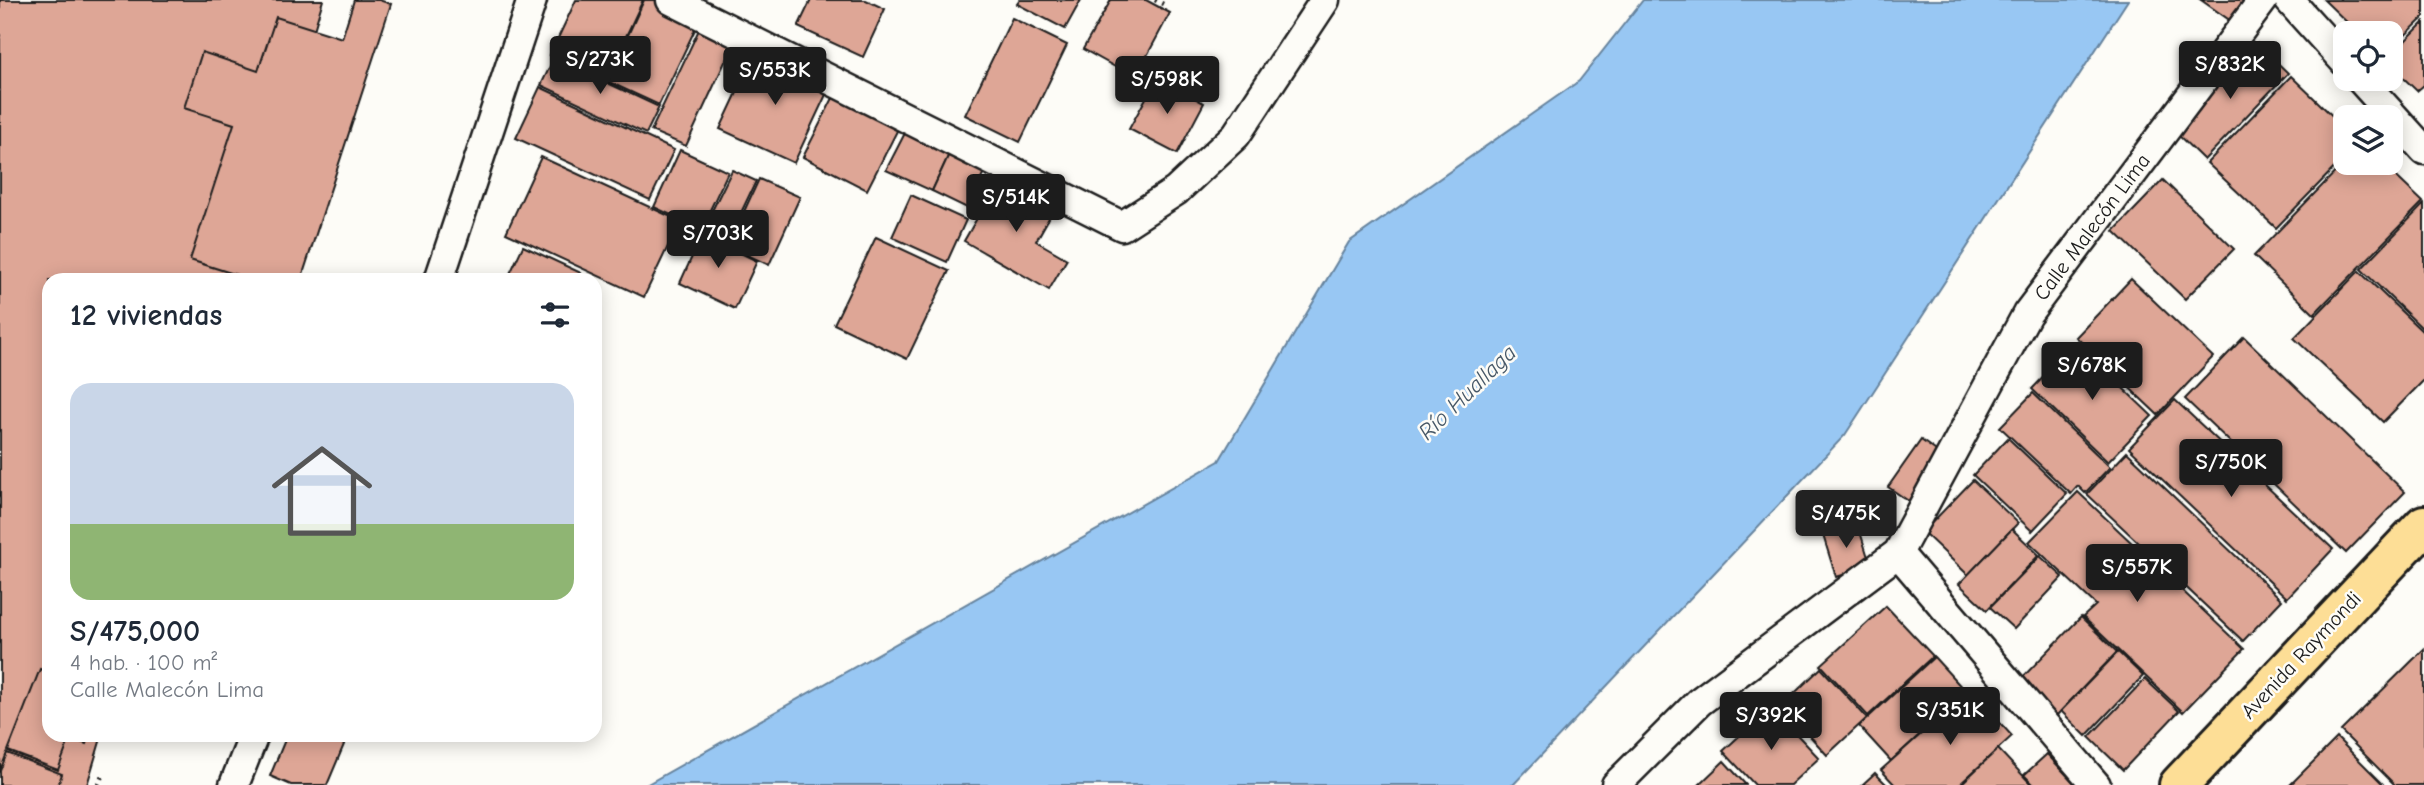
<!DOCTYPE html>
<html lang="es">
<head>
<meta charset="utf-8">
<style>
	:root { --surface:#fff; --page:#f2f2f3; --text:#1f2937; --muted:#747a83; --accent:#1c1c1c }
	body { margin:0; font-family:"Comic Neue",sans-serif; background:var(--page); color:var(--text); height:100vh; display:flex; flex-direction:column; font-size:26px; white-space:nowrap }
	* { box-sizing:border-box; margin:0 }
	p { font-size:23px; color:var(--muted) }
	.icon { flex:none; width:38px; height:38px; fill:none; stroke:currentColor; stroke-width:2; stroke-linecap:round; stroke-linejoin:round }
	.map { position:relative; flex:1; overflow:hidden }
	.panel { position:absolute; left:42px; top:273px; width:560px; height:469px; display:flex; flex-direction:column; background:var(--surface); border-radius:21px; box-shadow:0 4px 18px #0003 }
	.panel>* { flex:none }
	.tools { position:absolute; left:2333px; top:21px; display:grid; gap:14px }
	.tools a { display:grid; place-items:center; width:70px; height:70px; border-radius:14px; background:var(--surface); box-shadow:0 4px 18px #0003; font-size:35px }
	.price { position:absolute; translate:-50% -60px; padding:0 16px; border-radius:7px; background:var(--accent); color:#fff; font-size:23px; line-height:46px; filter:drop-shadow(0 2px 4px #0008) }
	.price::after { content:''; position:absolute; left:50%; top:42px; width:21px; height:16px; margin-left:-10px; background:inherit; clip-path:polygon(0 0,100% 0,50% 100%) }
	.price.selected { background:#222; color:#fff }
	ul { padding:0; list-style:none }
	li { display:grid; align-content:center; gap:14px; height:371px; padding:0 28px }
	li span { display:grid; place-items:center; height:217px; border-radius:21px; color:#555 }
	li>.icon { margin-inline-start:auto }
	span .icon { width:126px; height:126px; fill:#fffc; stroke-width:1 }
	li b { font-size:30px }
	h2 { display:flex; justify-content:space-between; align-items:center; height:84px; padding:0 28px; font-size:30px }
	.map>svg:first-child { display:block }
	.water { fill:#98c7f3; stroke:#66839d; stroke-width:2 }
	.building { fill:#dea696; stroke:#1c1c1c; stroke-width:2 }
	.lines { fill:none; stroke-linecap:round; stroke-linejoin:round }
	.minor-casing { stroke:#1c1c1c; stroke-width:33 }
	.trunk-casing { stroke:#1c1c1c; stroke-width:44 }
	.path { stroke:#1c1c1c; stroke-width:4.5; stroke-dasharray:2 5; stroke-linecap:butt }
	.minor { stroke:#fdfcf7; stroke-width:28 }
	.trunk { stroke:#fdde96; stroke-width:38 }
	.labels { text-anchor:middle; stroke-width:5; stroke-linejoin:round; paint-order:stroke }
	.street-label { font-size:21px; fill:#1c1c1c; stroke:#fdfcf7 }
	.water-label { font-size:23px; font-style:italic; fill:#475867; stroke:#fdfcf7 }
</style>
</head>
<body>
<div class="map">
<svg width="2424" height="785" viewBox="0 0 2424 785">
	<rect width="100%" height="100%" fill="#fdfcf7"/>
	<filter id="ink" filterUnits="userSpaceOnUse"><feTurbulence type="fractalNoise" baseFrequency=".0143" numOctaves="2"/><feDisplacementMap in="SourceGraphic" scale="14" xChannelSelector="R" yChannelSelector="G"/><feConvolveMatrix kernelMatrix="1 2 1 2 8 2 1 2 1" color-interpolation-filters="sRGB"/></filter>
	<g filter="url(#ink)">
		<path class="water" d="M1643,0H2128L1845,435L1513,785H646L1219,461L1349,242L1579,81Z"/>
		<g class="building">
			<path d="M0,0H323L239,280H49V735H102L87,785H0Z"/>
			<path d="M354,0H379L391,4L301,280H253L190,260L234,124L184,108L202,52L258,71L276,17L342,38Z"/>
			<path d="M576,0H643L605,81L550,55Z"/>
			<path d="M644,0H659L700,19L659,105L607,81Z"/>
			<path d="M811,0H866L885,9L863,57L798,27Z"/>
			<path d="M1020,0H1081L1065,29L1017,4Z"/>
			<path d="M1111,0H1146L1170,13L1135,78L1083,49Z"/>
			<path d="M2201,0H2246L2231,21Z"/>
			<path d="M2324,0H2424V17L2390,50V33H2358Z"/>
			<path d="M1012,18L1067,45L1020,142L965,115Z"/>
			<path d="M703,21L737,36L686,146L651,131Z"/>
			<path d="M2424,22V85L2417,91L2390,65V56Z"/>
			<path d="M2257,43L2288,73L2204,160L2173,130Z"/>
			<path d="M756,52L830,86L794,163L720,129Z"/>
			<path d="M554,58L659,107L646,134L541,85Z"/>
			<path d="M2291,76L2345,128V157L2276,228L2207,163Z"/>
			<path d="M1157,78L1204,103L1177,154L1129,129Z"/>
			<path d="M540,87L674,150L650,200L516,138Z"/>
			<path d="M836,92L900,125L867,190L803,157Z"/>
			<path d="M906,131L950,152L932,191L886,170Z"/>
			<path d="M680,150L728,172L701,229L654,207Z"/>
			<path d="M950,152L985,170L967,208L932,191Z"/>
			<path d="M541,157L680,221L644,297L506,233Z"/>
			<path d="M2345,162L2382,163L2423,202L2314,314L2254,256Z"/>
			<path d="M732,170L756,181L730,236L705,225Z"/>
			<path d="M1000,178L1054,209L1036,241L1067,259L1049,290L964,241Z"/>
			<path d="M759,179L800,197L769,265L728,246Z"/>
			<path d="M2163,180L2234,249L2185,299L2114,231Z"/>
			<path d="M911,195L966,220L947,262L892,237Z"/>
			<path d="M2424,204V330L2361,269Z"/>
			<path d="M705,228L729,240L726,246L757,261L735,309L680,283Z"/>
			<path d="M876,237L949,271L907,359L834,324Z"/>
			<path d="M523,246L581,273L578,280H507Z"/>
			<path d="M2359,271L2424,333V380L2383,422L2294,338Z"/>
			<path d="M2131,279L2213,357L2158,415L2076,337Z"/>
			<path d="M2244,337L2405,492L2346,553L2185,399Z"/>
			<path d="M2076,343L2152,416L2108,462L2032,389Z"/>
			<path d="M2033,393L2110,467L2085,493L2078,486L2071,494L2000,427Z"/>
			<path d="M2175,400L2333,549L2287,598L2129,448Z"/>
			<path d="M2008,438L2067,494L2032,531L1973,475Z"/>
			<path d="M1921,440L1946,458L1913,504L1888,487Z"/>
			<path d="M2127,452L2282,600L2243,641L2087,494Z"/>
			<path d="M1973,480L2018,523L1968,575L1923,532Z"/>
			<path d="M2078,492L2244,649L2183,712L2083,617L2096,605L2029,542Z"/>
			<path d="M1857,522L1871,567L1836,577L1822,532Z"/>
			<path d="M2012,529L2039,555L1987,610L1959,584Z"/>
			<path d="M2040,556L2063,577L2014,629L1990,607Z"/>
			<path d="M1886,606L1933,656L1868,716L1821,665Z"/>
			<path d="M2081,617L2117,652L2057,715L2020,680Z"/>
			<path d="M2424,649V785H2395L2341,731Z"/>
			<path d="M2118,652L2143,676L2086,736L2061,711Z"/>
			<path d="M1934,657L1966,692L1891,761L1859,726Z"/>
			<path d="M1821,668L1867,718L1827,755L1782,705Z"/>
			<path d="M40,669L49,672V735H89L86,744L70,738L58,770L8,751Z"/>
			<path d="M2145,679L2179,711L2123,770L2089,737Z"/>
			<path d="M1970,690L2012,736L1959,785H1895L1881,770Z"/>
			<path d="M1771,707L1819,758L1790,785H1755L1723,751Z"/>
			<path d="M287,735H348L327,785H291L270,776Z"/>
			<path d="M2337,738L2384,785H2290Z"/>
			<path d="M1998,749L2032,785H1960Z"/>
			<path d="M7,753L62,774L58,785H0V771Z"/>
			<path d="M2047,754L2076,785H2034L2024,775Z"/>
			<path d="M1724,761L1746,785H1699Z"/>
			<path d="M1875,773L1887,785H1862Z"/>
		</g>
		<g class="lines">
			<g class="minor-casing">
				<g id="minor">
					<path d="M671,0L1122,226L1176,191L1236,135L1325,0"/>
					<path d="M2289,0L2345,62"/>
					<path d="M2360,79L2424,150"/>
					<path d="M439,280L532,0"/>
					<path d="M1898,553L2096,785"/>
					<path d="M234,785L254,735"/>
					<path d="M1616,785L1699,702L1898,553L2027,314L2263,0"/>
				</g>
			</g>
			<g class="trunk-casing">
				<path id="trunk" d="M2179,785L2424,525"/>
			</g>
			<g class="path">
				<path d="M1155,0L1163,4"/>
				<path d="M98,785L102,776"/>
			</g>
			<use href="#minor" class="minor"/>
			<use href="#trunk" class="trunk"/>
		</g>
	</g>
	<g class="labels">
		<g class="street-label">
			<text transform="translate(2092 227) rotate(-53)" y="7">Calle Malecón Lima</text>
			<text transform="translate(2301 655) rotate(-47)" y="7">Avenida Raymondi</text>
		</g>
		<g class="water-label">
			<text transform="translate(1467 392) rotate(-44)" y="8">Río Huallaga</text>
		</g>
	</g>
</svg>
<div class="tools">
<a><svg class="icon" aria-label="locate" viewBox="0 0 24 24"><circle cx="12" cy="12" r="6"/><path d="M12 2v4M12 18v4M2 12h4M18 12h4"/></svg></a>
<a><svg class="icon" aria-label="layers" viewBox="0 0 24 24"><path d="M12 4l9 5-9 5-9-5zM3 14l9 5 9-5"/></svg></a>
</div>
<b class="price" style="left:600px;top:96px">S/273K</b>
<b class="price" style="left:2230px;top:101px">S/832K</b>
<b class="price" style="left:775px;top:107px">S/553K</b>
<b class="price" style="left:1167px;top:116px">S/598K</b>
<b class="price" style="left:1016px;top:234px">S/514K</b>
<b class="price" style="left:718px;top:270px">S/703K</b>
<b class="price" style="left:2092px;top:402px">S/678K</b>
<b class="price" style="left:2231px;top:499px">S/750K</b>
<b class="price selected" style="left:1846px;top:550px">S/475K</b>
<b class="price" style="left:2137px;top:604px">S/557K</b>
<b class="price" style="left:1950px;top:747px">S/351K</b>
<b class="price" style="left:1771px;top:752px">S/392K</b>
<section class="panel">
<h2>12 viviendas<svg class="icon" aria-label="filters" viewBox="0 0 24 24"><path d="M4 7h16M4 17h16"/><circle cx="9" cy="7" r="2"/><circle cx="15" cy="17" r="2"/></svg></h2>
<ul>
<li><span style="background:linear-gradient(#c9d6e8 65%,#8fb573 0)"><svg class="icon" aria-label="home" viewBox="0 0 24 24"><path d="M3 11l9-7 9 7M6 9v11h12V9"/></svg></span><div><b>S/475,000</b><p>4 hab. · 100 m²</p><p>Calle Malecón Lima</p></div></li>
</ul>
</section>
</div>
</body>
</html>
